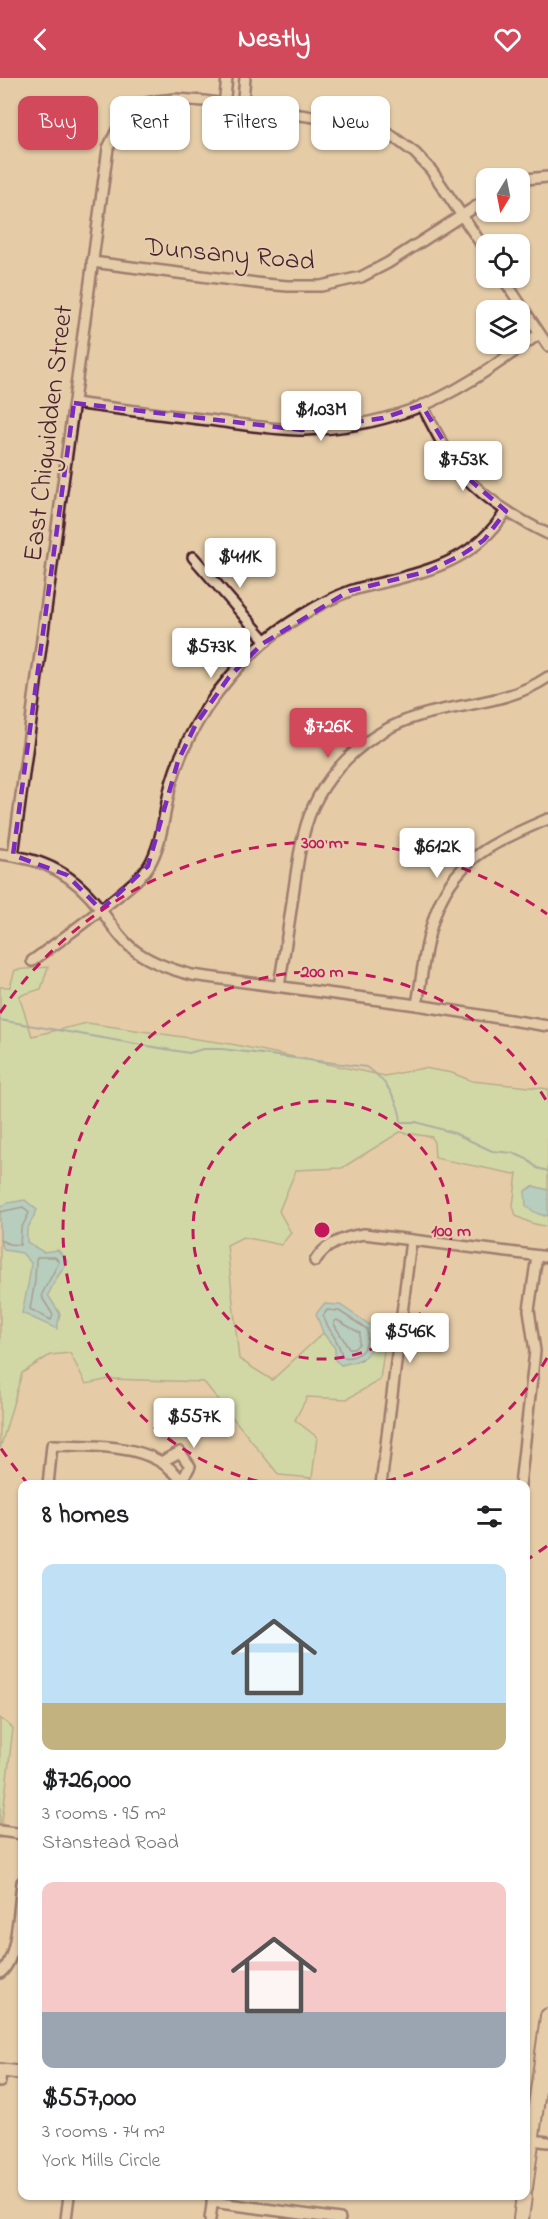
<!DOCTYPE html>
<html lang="en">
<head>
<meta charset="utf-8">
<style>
	:root { --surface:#fff; --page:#f2f2f2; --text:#202124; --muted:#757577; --accent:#d1495b }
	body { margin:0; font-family:"Indie Flower",sans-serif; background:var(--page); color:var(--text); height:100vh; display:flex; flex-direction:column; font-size:22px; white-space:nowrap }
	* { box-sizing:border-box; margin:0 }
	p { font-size:20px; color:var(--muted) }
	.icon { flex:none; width:33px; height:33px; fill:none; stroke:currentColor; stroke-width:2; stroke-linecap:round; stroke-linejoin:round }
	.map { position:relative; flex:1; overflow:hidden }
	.details { position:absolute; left:18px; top:1402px; width:512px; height:720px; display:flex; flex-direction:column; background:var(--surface); border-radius:12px; box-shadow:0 2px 4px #0004 }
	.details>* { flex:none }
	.guide { position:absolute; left:18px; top:18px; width:513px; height:54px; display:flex; gap:12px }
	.needle { width:39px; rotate:190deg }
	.buttons { position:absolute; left:476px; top:90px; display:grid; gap:12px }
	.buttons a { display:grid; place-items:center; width:54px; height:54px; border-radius:12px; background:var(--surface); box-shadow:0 2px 4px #0004; font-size:30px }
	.price { position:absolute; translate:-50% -51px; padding:0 14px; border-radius:6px; background:#fff; color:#222; font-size:20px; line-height:39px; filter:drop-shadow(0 2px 3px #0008) }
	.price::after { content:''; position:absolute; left:50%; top:36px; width:18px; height:14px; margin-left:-9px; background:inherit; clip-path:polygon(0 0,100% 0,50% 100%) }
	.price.active { background:var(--accent); color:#fff }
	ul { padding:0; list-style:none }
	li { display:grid; align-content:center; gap:12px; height:318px; padding:0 24px }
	li span { display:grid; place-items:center; height:186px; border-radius:12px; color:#555 }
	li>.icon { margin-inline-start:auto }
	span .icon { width:108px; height:108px; fill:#fffc; stroke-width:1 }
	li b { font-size:26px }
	h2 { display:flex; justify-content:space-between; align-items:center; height:72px; padding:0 24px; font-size:26px }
	.pill { padding:0 21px; border-radius:12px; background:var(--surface); box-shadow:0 2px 4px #0004; font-size:21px; line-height:54px }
	.pill.active { background:var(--accent); color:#fff }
	header { display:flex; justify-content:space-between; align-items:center; height:78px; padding:0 24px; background:var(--accent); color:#fff; font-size:27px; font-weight:800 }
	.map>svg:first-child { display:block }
	.green { fill:#b9e7a5; stroke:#828368; stroke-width:1.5 }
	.water { fill:#7fcfda; stroke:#6a8994; stroke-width:1.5 }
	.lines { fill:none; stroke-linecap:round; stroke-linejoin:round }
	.shore { stroke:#5f6571; stroke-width:1.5 }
	.stream { stroke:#6a8994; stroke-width:2 }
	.minor-casing { stroke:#4a1f2b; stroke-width:14 }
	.tertiary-casing { stroke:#4a1f2b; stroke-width:16 }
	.secondary-casing { stroke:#4a1f2b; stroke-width:18 }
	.minor { stroke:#e5ceae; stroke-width:9 }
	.tertiary { stroke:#e5ceae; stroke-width:12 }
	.secondary { stroke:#e5ceae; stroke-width:14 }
	.marked { fill:none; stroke:#7b2cbf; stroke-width:4.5; stroke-dasharray:12 8; stroke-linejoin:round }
	.ring { fill:none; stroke:#c2185b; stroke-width:3; stroke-dasharray:10 8 }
	.labels { text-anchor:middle; stroke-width:4.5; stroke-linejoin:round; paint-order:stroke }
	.street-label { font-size:27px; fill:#4a1f2b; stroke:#e5ceae }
	.centre { fill:#c2185b; stroke:#e5ceae; stroke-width:3 }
	.ring-label { font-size:18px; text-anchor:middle; font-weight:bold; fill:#c2185b; stroke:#e5ceae; stroke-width:4.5; stroke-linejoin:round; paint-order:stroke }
</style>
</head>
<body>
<header><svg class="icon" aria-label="back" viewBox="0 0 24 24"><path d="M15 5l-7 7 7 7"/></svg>Nestly<svg class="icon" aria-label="heart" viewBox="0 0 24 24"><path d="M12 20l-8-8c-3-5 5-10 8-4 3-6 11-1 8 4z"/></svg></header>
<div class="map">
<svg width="548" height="2141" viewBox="0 0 548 2141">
	<rect width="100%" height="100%" fill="#e5cca7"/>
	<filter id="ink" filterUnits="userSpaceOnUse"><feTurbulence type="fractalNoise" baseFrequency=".0167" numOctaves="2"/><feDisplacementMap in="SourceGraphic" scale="12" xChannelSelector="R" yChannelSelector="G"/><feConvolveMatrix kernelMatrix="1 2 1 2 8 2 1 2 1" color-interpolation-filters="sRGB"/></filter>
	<g filter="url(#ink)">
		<g class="green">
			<path d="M48,889L41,911L19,918L32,958L87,945L231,966L385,998L424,990L452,995L472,1003L548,1011V1112L533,1108L544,1138L548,1137V1149L531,1145L516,1138L513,1128L517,1095L514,1096L435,1080L434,1065L432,1059L400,1054L342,1090L296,1092L279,1133L291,1155L281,1167L243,1159L227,1167L239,1281L272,1302L323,1255L335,1270L341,1287L362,1282L374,1259L373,1249L387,1250L380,1302L347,1321L307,1319L295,1342L317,1359L312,1400L279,1397L204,1304L110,1301L86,1306L70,1275L50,1277L22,1295L0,1371V909H10L15,892Z"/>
			<path d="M0,1640L13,1650L0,1761Z"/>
		</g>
		<g class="water">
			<path d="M533,1108L548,1112V1137C540,1139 532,1133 526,1128L525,1113Z"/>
			<path d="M25,1122L37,1132L27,1152V1164L43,1174L58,1172L68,1184L56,1201L48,1217L60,1236L57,1251L22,1235L29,1202L31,1185L22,1175L4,1172L0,1162V1129L8,1125Z"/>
			<path d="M324,1226L340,1227L373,1249C375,1278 367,1281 341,1287L335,1282V1270L323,1255L316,1236Z"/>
		</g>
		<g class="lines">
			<g class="shore">
				<path d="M0,1134L23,1129L29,1135L21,1151L20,1167L9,1166L0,1162"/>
				<path d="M38,1179H55L59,1184L42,1216L43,1221L53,1237L51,1242L30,1231L35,1203L36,1181Z"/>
				<path d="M327,1232L339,1233L367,1251C370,1269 359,1282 342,1279C340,1263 329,1254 323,1238Z"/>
				<path d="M337,1242L360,1255L359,1266L355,1270H349L335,1248L334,1244Z"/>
			</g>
			<path class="stream" d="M0,942L165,971L189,975L203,971H222L366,989C384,999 400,1024 401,1044H416L454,1055L492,1073L513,1075L527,1081L537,1090L548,1093"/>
			<g class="minor-casing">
				<g id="minor">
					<path d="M224,28L227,0"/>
					<path d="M242,30L245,0"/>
					<path d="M519,104L525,101L548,99"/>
					<path d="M92,184L264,206L288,208H321L361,199L388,185L486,122"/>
					<path d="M503,200L548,268"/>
					<path d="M74,325C119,331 164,337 209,342C240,346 272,352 304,352C339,351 377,344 411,332C457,316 500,284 539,256"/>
					<path d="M422,327C434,350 446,375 462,395C485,422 517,441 548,456"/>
					<path d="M193,479L266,563"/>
					<path d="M0,776C45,781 74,796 101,832C112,847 122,864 137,874C154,886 173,892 192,897L417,927L548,948"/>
					<path d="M13,777L106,85L108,70L119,48L134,31L146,25L156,23L176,21L204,23L362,46L388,55L415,75L431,92L486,173"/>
					<path d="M32,883C61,862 91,840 119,817C129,808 140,801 148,789C163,765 164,733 171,706C186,653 220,604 261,567C282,547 323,523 350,513C361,509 373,507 385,504C436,491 476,480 506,433"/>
					<path d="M279,908C284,878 289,847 293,817C296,798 298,778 303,759C316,700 365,653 422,637C464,625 510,625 548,599"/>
					<path d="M417,927C427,867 429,808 485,772C505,759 527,750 548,741"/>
					<path d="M315,1183C325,1166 344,1159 364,1156L548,1179"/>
					<path d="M161,1384L180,1374L190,1388L182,1403"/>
					<path d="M48,1407L52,1367C96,1368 158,1364 184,1407"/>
					<path d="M381,1407L411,1162"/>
					<path d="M520,1407L535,1273L529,1232L537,1178"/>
					<path d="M0,1753L22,1756"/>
					<path d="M0,1895C18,1883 19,1826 22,1804"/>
					<path d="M0,2004L1,1992"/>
					<path d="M532,2062L548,2064"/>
					<path d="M212,2124L340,2141"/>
					<path d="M66,2141L69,2118"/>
					<path d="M210,2141L213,2120"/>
				</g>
			</g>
			<g class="tertiary-casing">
				<path id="tertiary" d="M0,1992L22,1995"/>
			</g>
			<g class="secondary-casing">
				<g id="secondary">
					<path d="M525,2110L548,1938"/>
					<path d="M521,2141L524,2118"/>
				</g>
			</g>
			<use href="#minor" class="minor"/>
			<use href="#tertiary" class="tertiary"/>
			<use href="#secondary" class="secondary"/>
		</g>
	</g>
	<path d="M0 0H548V2141H0ZM74,325L302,352L383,340L422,327L463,396L506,433L484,462L463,476L429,493L349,513L262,566L229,599L196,646L178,683L148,788L101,832L67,797L13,777Z" fill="#e5cca7" fill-opacity=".55" fill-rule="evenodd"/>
	<path class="marked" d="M74,325L302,352L383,340L422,327L463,396L506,433L484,462L463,476L429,493L349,513L262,566L229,599L196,646L178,683L148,788L101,832L67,797L13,777Z"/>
	<g class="ring">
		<circle cx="322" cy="1152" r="129"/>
		<path d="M547 1280A259 259 0 0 1 369 1407M275 1407A259 259 0 1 1 547 1024"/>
		<path d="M547 1468A388 388 0 0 1 528 1481M29 1407A388 388 0 0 1 0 1369M0 935A388 388 0 0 1 547 836"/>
	</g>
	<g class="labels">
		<g class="street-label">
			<text transform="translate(230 175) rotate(5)" y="9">Dunsany Road</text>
			<text transform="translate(47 355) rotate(-83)" y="9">East Chigwidden Street</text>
		</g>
	</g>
	<circle cx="322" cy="1152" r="9" class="centre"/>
	<g class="ring-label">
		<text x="322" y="770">300 m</text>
		<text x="322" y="899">200 m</text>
		<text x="451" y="1158">100 m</text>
	</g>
</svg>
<div class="buttons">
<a><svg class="needle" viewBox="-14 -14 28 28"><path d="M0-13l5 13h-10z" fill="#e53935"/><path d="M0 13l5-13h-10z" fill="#757577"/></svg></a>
<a><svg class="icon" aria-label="locate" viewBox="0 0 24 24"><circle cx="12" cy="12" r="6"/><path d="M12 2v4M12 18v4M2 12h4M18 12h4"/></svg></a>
<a><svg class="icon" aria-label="layers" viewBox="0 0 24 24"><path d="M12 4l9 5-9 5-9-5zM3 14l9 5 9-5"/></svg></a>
</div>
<b class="price" style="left:321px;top:364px">$1.03M</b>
<b class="price" style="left:463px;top:414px">$753K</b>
<b class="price" style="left:240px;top:511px">$411K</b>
<b class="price" style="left:211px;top:601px">$573K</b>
<b class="price active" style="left:328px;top:681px">$726K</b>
<b class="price" style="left:437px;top:801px">$612K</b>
<b class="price" style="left:410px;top:1286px">$546K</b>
<b class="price" style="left:194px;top:1371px">$557K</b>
<div class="guide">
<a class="pill active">Buy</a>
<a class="pill">Rent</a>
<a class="pill">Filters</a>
<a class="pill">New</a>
</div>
<section class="details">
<h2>8 homes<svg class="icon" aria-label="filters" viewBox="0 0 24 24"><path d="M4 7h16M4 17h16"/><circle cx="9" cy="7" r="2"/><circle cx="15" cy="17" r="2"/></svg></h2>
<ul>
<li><span style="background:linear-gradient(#bfe0f5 75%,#c2b280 0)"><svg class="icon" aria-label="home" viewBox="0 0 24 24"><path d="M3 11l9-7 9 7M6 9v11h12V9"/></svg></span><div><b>$726,000</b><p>3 rooms · 95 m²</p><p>Stanstead Road</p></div></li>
<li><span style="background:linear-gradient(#f6c9c9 70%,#9aa5b1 0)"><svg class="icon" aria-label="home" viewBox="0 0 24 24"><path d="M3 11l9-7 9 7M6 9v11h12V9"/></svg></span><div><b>$557,000</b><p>3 rooms · 74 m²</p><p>York Mills Circle</p></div></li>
</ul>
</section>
</div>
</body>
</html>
